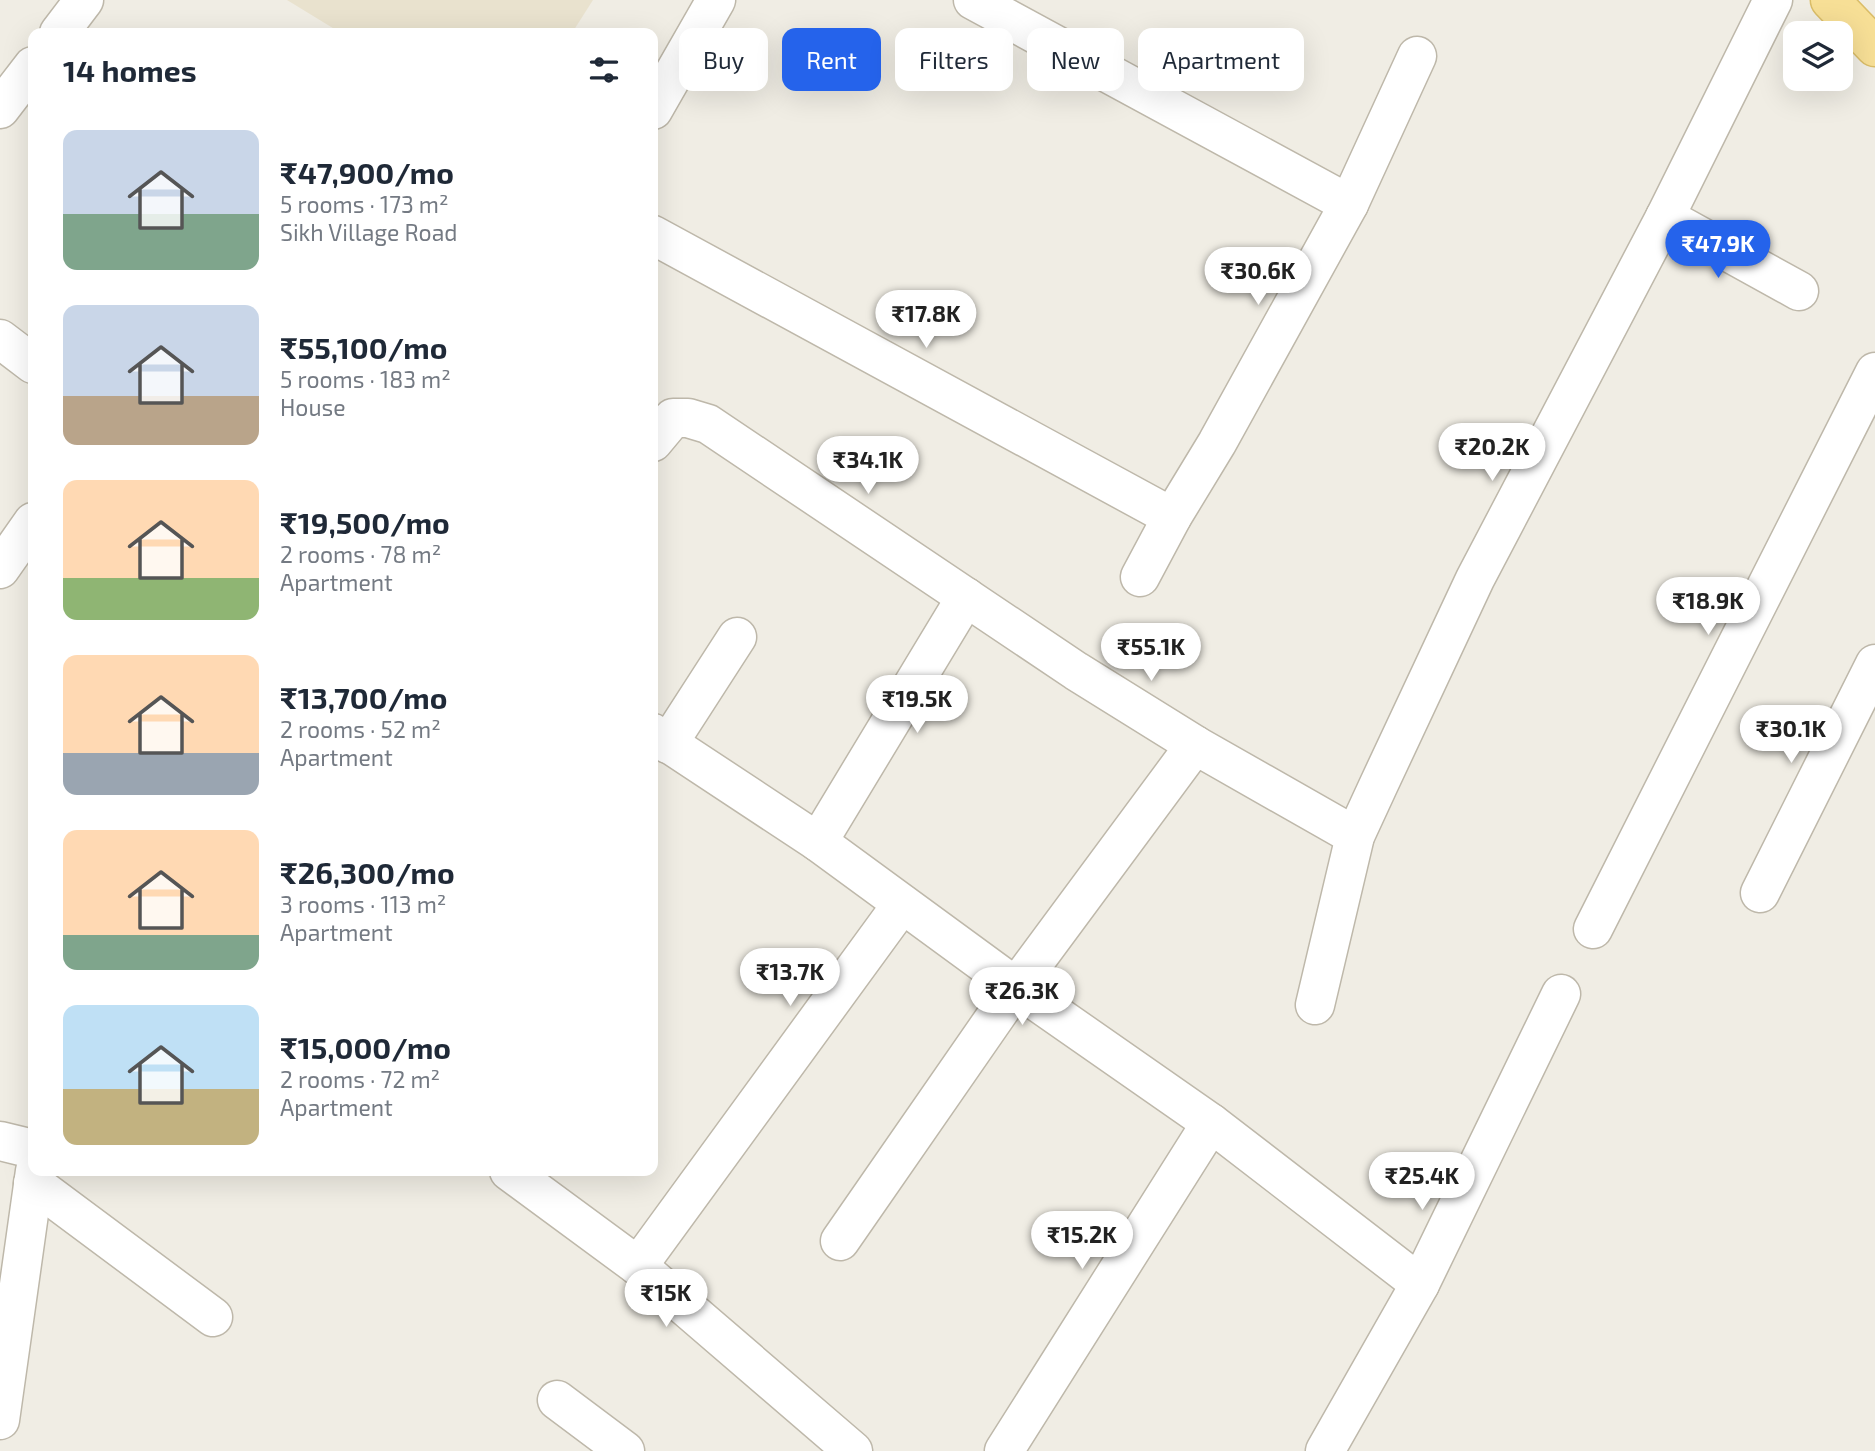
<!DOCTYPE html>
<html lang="en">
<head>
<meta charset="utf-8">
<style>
	:root { --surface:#fff; --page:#f2f2f3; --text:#1f2937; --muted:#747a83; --accent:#2563eb }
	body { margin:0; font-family:"Exo 2",sans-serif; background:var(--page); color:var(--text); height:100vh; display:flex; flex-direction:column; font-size:26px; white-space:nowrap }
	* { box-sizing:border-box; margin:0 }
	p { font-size:23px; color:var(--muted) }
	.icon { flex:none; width:38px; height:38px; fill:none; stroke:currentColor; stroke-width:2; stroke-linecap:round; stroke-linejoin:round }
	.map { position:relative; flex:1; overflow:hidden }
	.panel { position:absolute; left:28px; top:28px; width:630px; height:1148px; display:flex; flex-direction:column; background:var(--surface); border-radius:14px; box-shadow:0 7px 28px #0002 }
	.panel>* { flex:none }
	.guide { position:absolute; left:679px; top:28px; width:665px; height:63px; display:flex; gap:14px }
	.fabs { position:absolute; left:1783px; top:21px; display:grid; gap:14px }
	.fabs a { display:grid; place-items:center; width:70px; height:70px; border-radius:14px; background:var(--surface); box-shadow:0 7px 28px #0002; font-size:35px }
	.price { position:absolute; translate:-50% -60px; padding:0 16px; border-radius:24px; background:#fff; color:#222; font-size:23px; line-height:46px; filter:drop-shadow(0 2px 4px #0008) }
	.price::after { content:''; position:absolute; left:50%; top:42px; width:21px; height:16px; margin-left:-10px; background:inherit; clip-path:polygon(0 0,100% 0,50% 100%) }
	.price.on { background:var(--accent); color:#fff }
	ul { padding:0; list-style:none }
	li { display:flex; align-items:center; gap:21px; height:175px; padding:0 35px }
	li span { display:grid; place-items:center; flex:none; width:196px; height:140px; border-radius:14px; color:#555 }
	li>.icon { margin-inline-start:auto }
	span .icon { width:84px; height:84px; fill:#fffc; stroke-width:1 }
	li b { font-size:30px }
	h2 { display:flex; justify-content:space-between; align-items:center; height:84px; padding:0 35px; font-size:30px }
	.pill { padding:0 24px; border-radius:14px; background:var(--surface); box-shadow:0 7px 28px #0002; font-size:24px; line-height:63px }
	.pill.on { background:var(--accent); color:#fff }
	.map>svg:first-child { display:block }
	.education { fill:#e9e2ce }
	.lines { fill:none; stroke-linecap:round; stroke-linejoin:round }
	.minor-casing { stroke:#beb8aa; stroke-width:41 }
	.major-casing { stroke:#dabd68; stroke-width:41 }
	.minor { stroke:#fff; stroke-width:38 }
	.major { stroke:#f7df96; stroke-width:38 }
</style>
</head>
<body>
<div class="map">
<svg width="1875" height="1451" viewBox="0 0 1875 1451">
	<rect width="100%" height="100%" fill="#f0ede4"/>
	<path class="education" d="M287,0H593L572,33H341Z"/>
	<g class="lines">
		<g class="minor-casing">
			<g id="minor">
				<path d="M973,0L1349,204"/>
				<path d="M59,33L84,0"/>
				<path d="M0,109L33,66"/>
				<path d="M653,110L716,0"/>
				<path d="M1665,217L1799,291"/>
				<path d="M653,235L1172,517"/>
				<path d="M0,339L33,364"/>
				<path d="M653,442L673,418H688L708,424L1076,671L1195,745"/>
				<path d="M0,569L33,522"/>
				<path d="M1140,577L1172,517L1217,443L1349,204L1417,56"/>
				<path d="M653,733L818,842L1016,987L1211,1123L1420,1284"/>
				<path d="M668,744L737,637"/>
				<path d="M818,842L966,597"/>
				<path d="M1760,893L1875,664"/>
				<path d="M1593,929L1875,372"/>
				<path d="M1315,1005L1355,836L1379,784L1475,579L1665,217L1773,0"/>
				<path d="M0,1141L33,1149"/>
				<path d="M509,1171L638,1266L853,1451"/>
				<path d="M33,1183L213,1317"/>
				<path d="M840,1241L1016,987L1195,745L1355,836"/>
				<path d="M638,1266L902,904"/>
				<path d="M557,1400L625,1451"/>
				<path d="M0,1420L35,1171"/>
				<path d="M1004,1451L1211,1123"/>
				<path d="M1325,1451L1420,1284L1561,994"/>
			</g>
		</g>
		<g class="major-casing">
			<path id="major" d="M1830,0L1875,47"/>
		</g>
		<use href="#minor" class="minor"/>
		<use href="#major" class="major"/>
	</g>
</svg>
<div class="fabs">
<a><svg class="icon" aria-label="layers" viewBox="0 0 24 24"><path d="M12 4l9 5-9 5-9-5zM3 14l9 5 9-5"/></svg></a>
</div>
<b class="price on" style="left:1718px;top:280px">₹47.9K</b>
<b class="price" style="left:1258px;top:307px">₹30.6K</b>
<b class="price" style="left:926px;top:350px">₹17.8K</b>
<b class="price" style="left:1492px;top:483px">₹20.2K</b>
<b class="price" style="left:868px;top:496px">₹34.1K</b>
<b class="price" style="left:1708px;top:637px">₹18.9K</b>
<b class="price" style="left:1151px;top:683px">₹55.1K</b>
<b class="price" style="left:917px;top:735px">₹19.5K</b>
<b class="price" style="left:1791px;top:765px">₹30.1K</b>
<b class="price" style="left:790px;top:1008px">₹13.7K</b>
<b class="price" style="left:1022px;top:1027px">₹26.3K</b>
<b class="price" style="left:1422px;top:1212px">₹25.4K</b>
<b class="price" style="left:1082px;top:1271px">₹15.2K</b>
<b class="price" style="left:666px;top:1329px">₹15K</b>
<div class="guide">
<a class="pill">Buy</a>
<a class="pill on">Rent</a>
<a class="pill">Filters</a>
<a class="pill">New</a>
<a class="pill">Apartment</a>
</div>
<section class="panel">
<h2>14 homes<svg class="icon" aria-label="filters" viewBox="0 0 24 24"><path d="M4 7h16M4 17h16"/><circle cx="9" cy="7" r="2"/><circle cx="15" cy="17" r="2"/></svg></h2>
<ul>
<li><span style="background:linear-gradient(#c9d6e8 60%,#7fa58c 0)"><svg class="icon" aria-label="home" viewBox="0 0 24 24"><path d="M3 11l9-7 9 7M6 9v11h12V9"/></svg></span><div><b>₹47,900/mo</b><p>5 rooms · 173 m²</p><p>Sikh Village Road</p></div></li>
<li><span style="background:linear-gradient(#c9d6e8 65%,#b9a48a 0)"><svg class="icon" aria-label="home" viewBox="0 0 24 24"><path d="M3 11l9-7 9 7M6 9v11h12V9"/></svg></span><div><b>₹55,100/mo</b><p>5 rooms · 183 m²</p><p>House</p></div></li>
<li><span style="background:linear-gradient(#ffd9b3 70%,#8fb573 0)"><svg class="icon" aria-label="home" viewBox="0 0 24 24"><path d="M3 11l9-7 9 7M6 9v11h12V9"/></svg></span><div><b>₹19,500/mo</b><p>2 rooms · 78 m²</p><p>Apartment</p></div></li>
<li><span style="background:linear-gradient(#ffd9b3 70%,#9aa5b1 0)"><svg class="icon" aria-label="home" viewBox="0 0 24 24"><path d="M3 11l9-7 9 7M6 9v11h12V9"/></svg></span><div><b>₹13,700/mo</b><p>2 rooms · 52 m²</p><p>Apartment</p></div></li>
<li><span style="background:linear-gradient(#ffd9b3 75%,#7fa58c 0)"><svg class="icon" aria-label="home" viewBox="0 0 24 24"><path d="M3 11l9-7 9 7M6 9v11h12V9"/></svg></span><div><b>₹26,300/mo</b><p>3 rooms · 113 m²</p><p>Apartment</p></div></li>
<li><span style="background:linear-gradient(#bfe0f5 60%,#c2b280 0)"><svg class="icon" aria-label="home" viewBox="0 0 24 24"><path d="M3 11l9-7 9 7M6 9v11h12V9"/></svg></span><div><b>₹15,000/mo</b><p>2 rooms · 72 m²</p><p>Apartment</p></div></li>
</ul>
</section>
</div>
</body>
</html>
